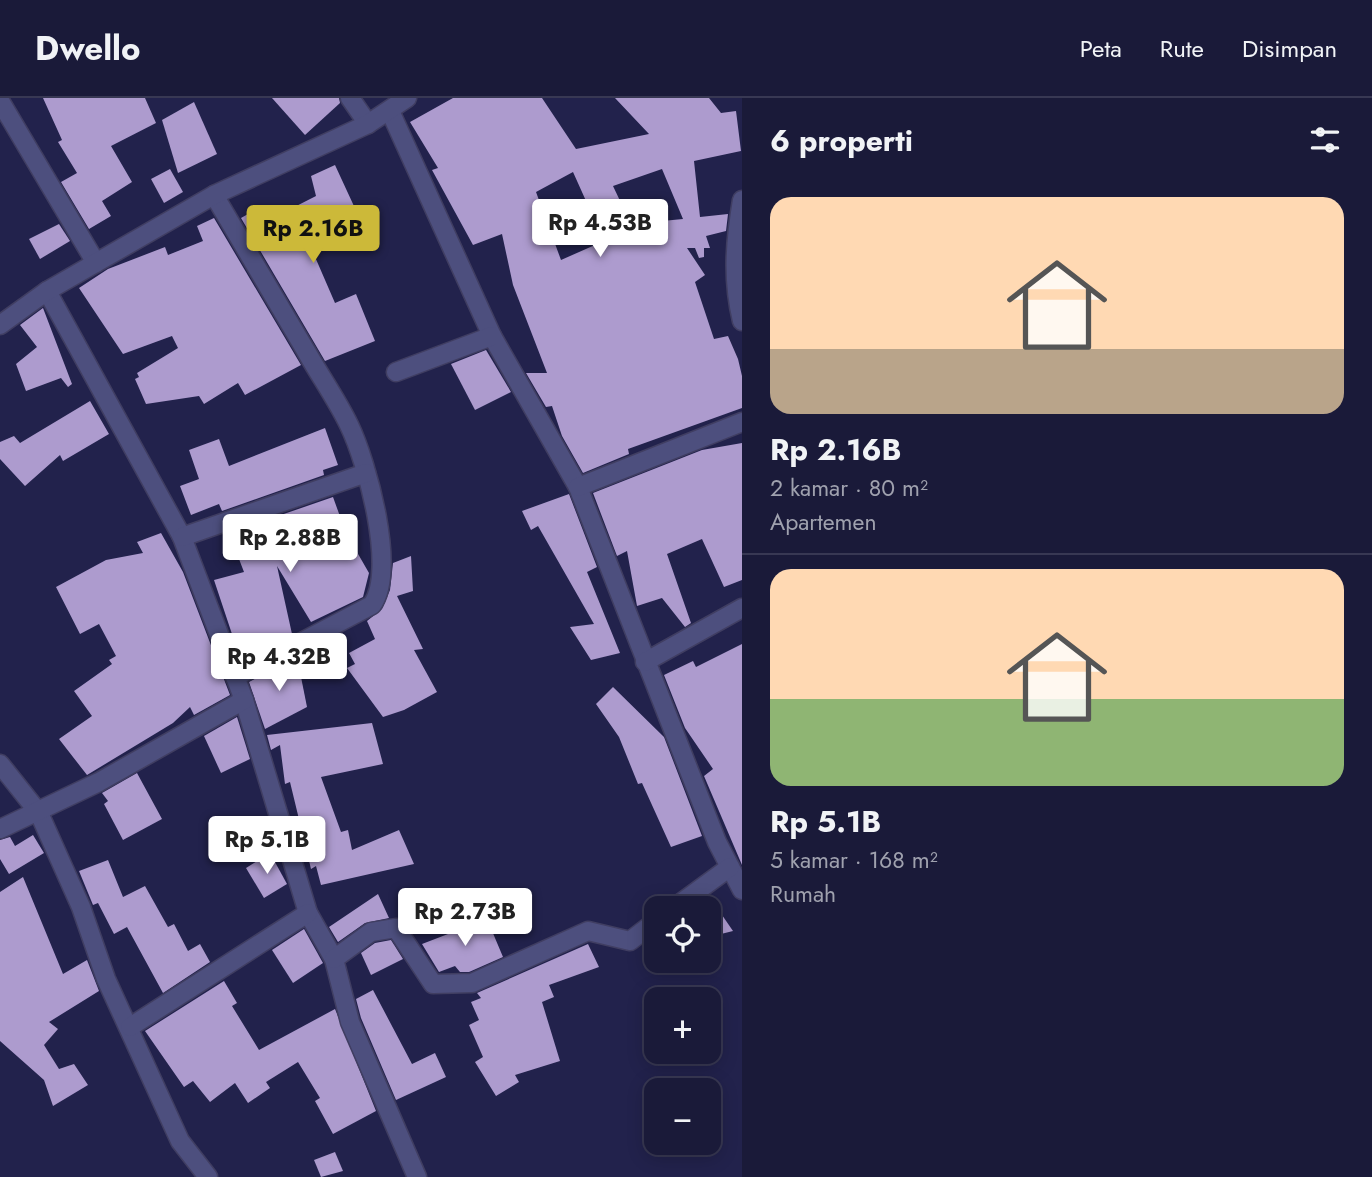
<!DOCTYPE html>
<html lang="id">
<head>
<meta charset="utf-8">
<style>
	:root { --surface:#1a1a39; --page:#272744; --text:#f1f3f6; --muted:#9fa1ae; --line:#383853; --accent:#ccb939 }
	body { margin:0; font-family:Jost,sans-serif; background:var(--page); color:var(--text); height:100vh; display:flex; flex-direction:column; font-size:26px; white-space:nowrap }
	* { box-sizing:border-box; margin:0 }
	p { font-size:23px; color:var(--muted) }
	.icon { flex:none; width:38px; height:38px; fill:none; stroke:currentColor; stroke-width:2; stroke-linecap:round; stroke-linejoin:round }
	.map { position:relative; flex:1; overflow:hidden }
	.panel { display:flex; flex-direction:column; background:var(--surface); width:630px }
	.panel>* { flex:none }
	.tools { position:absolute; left:644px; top:798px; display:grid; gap:14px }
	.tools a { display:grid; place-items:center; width:77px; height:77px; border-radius:14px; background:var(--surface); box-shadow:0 4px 18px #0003,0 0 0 2px var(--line); font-size:35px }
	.price { position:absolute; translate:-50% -60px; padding:0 16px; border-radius:7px; background:#fff; color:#222; font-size:23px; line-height:46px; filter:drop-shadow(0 2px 4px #0008) }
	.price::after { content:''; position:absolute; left:50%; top:42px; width:21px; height:16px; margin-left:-10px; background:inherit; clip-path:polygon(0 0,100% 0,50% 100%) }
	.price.active { background:var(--accent); color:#111 }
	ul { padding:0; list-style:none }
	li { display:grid; align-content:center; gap:14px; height:371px; padding:0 28px }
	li+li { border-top:2px solid var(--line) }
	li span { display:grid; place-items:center; height:217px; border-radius:21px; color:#555 }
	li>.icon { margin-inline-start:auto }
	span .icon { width:126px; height:126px; fill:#fffc; stroke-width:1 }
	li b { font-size:30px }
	h2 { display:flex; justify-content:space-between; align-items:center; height:84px; padding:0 28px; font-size:30px }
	header { display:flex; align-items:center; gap:42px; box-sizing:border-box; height:98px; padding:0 35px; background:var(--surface); border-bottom:2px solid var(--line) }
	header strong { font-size:33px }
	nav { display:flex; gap:38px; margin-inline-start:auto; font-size:24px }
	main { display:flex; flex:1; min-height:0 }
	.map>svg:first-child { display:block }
	.building { fill:#ad9bce; fill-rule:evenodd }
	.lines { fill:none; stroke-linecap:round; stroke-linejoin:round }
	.street-casing { stroke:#403e62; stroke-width:21 }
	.street { stroke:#4d4f7e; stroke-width:18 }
</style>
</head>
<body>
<header>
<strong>Dwello</strong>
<nav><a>Peta</a><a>Rute</a><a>Disimpan</a></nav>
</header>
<main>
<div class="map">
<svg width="742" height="1079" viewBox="0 0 742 1079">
	<rect width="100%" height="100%" fill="#22224c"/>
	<g class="building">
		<path d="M43,0H145L156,25L111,48L132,84L102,103L111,118L89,131L61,84L77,75L58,44L62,42Z"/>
		<path d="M272,0H339L340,5L305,37Z"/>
		<path d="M453,0H542L576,51L649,36L615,0H709L721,15L736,13L741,53L694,63L700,119L728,116L726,133L706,138L710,150H704V159L699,160L695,150H687L705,177L695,184L714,241L728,238L738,261L742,278V310L628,351L629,356L583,375L562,338L552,308L546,309L526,275H547L513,187L502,136L473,147L432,72L438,70L410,24ZM662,71L683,121L631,126L613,88ZM573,74L604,143L561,162L536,94Z"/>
		<path d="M194,4L217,56L178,75L162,22Z"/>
		<path d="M335,67L359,119L309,145L335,205L356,196L375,243L325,263L241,120L257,111L265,124L316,98L311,78Z"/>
		<path d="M170,71L183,94L164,105L151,81Z"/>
		<path d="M214,120L301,267L245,297L238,285L204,306L199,298L146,306L135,281L139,279L137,275L178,250L172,238L123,256L79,190L108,171L165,149L168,157L203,143L197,128Z"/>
		<path d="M59,126L70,143L40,161L29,141Z"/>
		<path d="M43,210L72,286L68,289L61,280L26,293L16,266L37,249L20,227Z"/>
		<path d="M486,252L511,294L475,312L451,266Z"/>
		<path d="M90,303L109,336L63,363L60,357L25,388L0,361V344L14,338L20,345Z"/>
		<path d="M325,330L338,367L323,372L324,377L222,413L219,406L191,417L180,388L199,381L189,352L219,341L229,368Z"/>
		<path d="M742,345V482L724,489L702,441L667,456L691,525L685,529L662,500L637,508L627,453L617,458L593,395L702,352Z"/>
		<path d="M569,396L597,469L587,474L620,555L591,562L570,529L594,526L538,428L531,432L522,413Z"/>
		<path d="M333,399L346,435L369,475L363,499L311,524L277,468L292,536L241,563L214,482L244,474L229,435Z"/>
		<path d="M161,435L183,474L230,597L194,617L190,609L173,625L87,677L59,641L92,618L74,593L112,566L109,562L116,558L99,526L80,536L56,489L106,462L143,455L137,444Z"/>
		<path d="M411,458L413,493L397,498L423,551L414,552L437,594L404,612L383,619L347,570L355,566L349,555L375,541L367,523L382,511L390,492L393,465Z"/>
		<path d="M742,546V767L704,678L713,671L685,630L664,577L693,563L696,569Z"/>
		<path d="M297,559L307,609L265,631L249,584Z"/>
		<path d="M613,589L664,639L702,738L671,749L642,685L638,686L619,639L596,606Z"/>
		<path d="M237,619L250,661L221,675L204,638Z"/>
		<path d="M372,625L383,666L321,679L341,734L348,732L352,752L399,732L414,766L321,787L316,768L311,771L290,684L285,686L280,647L271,652L267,637Z"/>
		<path d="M137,675L162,721L123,742L104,706L108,703L102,695Z"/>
		<path d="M33,737L44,755L9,776L0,761V742L10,739L15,748Z"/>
		<path d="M270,755L287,786L264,800L246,770Z"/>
		<path d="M108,762L123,799L145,788L168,829L174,826L188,853L200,846L210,864L163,895L127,829L114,836L98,805L93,807L79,773Z"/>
		<path d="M23,779L63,876L87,862L99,893L49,924L58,931L44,947L59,971L74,966L88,987L53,1008L44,982L0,943V794Z"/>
		<path d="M378,796L389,820L365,825L338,844L329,829Z"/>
		<path d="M709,798L733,833L709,839Z"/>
		<path d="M487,821L503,859L469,874H460L455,868L439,874L422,846Z"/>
		<path d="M304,831L323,865L293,885L272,852Z"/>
		<path d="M391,842L403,861L371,877L361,855L375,845Z"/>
		<path d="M588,846L599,869L549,887L554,899L542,904L560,963L515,977L519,984L496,998L475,964L483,959L469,927L479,922L471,904L481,900L477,895Z"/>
		<path d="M224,883L237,905L232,908L259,952L335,911L376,1013L333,1036L315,1003L320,1000L298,964L266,984L270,990L248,1005L235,985L210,1004L193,983L184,989L145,933Z"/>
		<path d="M373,892L412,966L435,955L446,979L396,1002L361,920L356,901Z"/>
		<path d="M335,1054L343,1073L321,1079L314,1062Z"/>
	</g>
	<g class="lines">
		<g class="street-casing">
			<g id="street">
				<path d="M350,0L368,26"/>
				<path d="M0,3L96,165"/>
				<path d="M390,13L492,238L578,389L717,744L742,792"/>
				<path d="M214,97C245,149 275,201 306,253C320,278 337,302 349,327C367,364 397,472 372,507L235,579"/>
				<path d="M742,102C735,144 732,181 742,223"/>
				<path d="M47,193L182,439L244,602L308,815L334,861L350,924L417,1079"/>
				<path d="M0,227L47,193L214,97L368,26L407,0"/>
				<path d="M396,274L492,238"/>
				<path d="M578,389L742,324"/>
				<path d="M182,439L366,375"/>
				<path d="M645,564L742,510"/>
				<path d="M0,666L39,715L81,809L106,881L180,1043L208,1079"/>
				<path d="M0,731L99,684L244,602"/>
				<path d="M674,810L730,769"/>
				<path d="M334,861L371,834L396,830L433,886L472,885L588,833L630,843L656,823"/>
				<path d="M130,929L308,815"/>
			</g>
		</g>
		<use href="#street" class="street"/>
	</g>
</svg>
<div class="tools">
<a><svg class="icon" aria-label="locate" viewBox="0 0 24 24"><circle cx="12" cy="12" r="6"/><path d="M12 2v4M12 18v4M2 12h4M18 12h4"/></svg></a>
<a>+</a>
<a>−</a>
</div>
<b class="price" style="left:600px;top:161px">Rp 4.53B</b>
<b class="price active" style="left:313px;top:167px">Rp 2.16B</b>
<b class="price" style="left:290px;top:476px">Rp 2.88B</b>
<b class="price" style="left:279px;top:595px">Rp 4.32B</b>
<b class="price" style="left:267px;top:778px">Rp 5.1B</b>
<b class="price" style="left:465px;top:850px">Rp 2.73B</b>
</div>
<section class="panel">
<h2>6 properti<svg class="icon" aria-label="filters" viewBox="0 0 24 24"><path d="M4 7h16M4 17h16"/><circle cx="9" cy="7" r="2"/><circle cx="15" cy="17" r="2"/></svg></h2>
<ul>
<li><span style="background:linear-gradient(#ffd9b3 70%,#b9a48a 0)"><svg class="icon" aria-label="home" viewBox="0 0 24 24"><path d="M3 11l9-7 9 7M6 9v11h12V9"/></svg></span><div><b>Rp 2.16B</b><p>2 kamar · 80 m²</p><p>Apartemen</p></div></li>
<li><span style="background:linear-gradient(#ffd9b3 60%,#8fb573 0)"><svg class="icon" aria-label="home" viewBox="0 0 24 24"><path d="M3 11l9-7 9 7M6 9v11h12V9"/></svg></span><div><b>Rp 5.1B</b><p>5 kamar · 168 m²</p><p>Rumah</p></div></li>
</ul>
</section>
</main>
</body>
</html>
